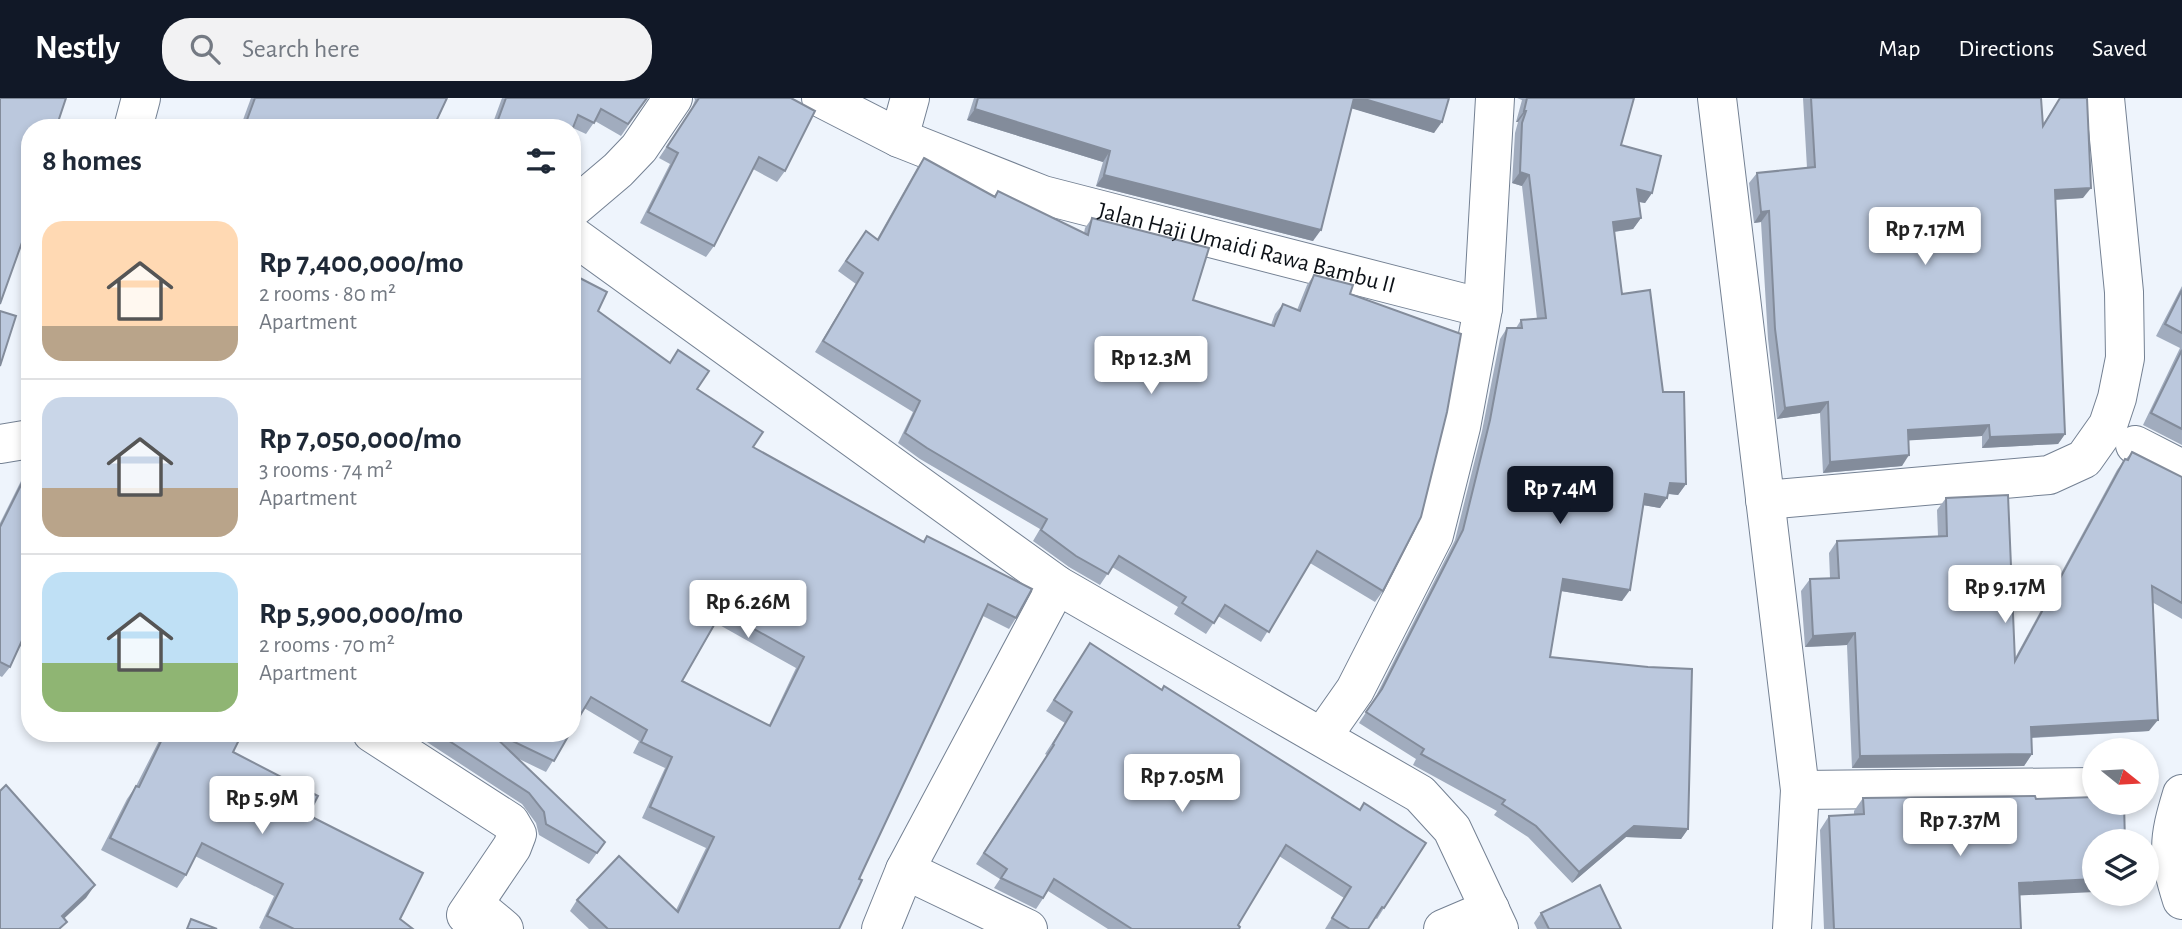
<!DOCTYPE html>
<html lang="en">
<head>
<meta charset="utf-8">
<style>
	:root { --surface:#fff; --page:#f2f2f3; --text:#1f2937; --muted:#747a83; --line:#e0e1e3; --accent:#111827 }
	body { margin:0; font-family:"Alegreya Sans",sans-serif; background:var(--page); color:var(--text); height:100vh; display:flex; flex-direction:column; font-size:26px; white-space:nowrap }
	* { box-sizing:border-box; margin:0 }
	p { font-size:23px; color:var(--muted) }
	.icon { flex:none; width:38px; height:38px; fill:none; stroke:currentColor; stroke-width:2; stroke-linecap:round; stroke-linejoin:round }
	.map { position:relative; flex:1; overflow:hidden }
	.drawer { position:absolute; left:21px; top:21px; width:560px; height:623px; display:flex; flex-direction:column; background:var(--surface); border-radius:28px; box-shadow:0 4px 10px #0003 }
	.drawer>* { flex:none }
	.needle { width:46px; rotate:108deg }
	.controls { position:absolute; left:2082px; top:640px; display:grid; gap:14px }
	.controls a { display:grid; place-items:center; width:77px; height:77px; border-radius:50%; background:var(--surface); box-shadow:0 4px 10px #0003; font-size:35px }
	.price { position:absolute; translate:-50% -60px; padding:0 16px; border-radius:7px; background:#fff; color:#222; font-size:23px; line-height:46px; filter:drop-shadow(0 2px 4px #0008) }
	.price::after { content:''; position:absolute; left:50%; top:42px; width:21px; height:16px; margin-left:-10px; background:inherit; clip-path:polygon(0 0,100% 0,50% 100%) }
	.price.selected { background:var(--accent); color:#fff }
	ul { padding:0; list-style:none }
	li { display:flex; align-items:center; gap:21px; height:175px; padding:0 21px }
	li+li { border-top:2px solid var(--line) }
	li span { display:grid; place-items:center; flex:none; width:196px; height:140px; border-radius:21px; color:#555 }
	li>.icon { margin-inline-start:auto }
	span .icon { width:84px; height:84px; fill:#fffc; stroke-width:1 }
	li b { font-size:30px }
	h2 { display:flex; justify-content:space-between; align-items:center; height:84px; padding:0 21px; font-size:30px }
	header { display:flex; align-items:center; gap:42px; box-sizing:border-box; height:98px; padding:0 35px; background:var(--accent); color:#fff }
	header strong { font-size:33px }
	nav { display:flex; gap:38px; margin-inline-start:auto; font-size:24px }
	.search { width:490px; height:63px; background:var(--page); display:flex; align-items:center; gap:18px; box-sizing:border-box; padding:0 24px; border-radius:28px; color:var(--muted); font-size:26px }
	.map>svg:first-child { display:block }
	.lines { fill:none; stroke-linecap:round; stroke-linejoin:round }
	.street-casing { stroke:#748193; stroke-width:40 }
	.street { stroke:#fff; stroke-width:38 }
	.wall { fill:#a1acbe; fill-rule:evenodd }
	.shaded-wall { fill:#838c9b }
	.building { fill:#bbc8dd; stroke:#838c9b; stroke-width:2; fill-rule:evenodd }
	.labels { text-anchor:middle; stroke-width:6; stroke-linejoin:round; paint-order:stroke }
	.street-label { font-size:24px; fill:#0c1117; stroke:#fff }
</style>
</head>
<body>
<header>
<strong>Nestly</strong>
<div class="search"><svg class="icon" aria-label="search" viewBox="0 0 24 24"><circle cx="10" cy="10" r="6"/><path d="M15 15l6 6"/></svg>Search here</div>
<nav><a>Map</a><a>Directions</a><a>Saved</a></nav>
</header>
<div class="map">
<svg width="2182" height="831" viewBox="0 0 2182 831">
	<rect width="100%" height="100%" fill="#eef4fc"/>
	<g class="lines">
		<g class="street-casing">
			<g id="street">
				<path id="s1" d="M821,0L899,40L1043,97L1483,210"/>
				<path d="M1717,0L1800,692L1792,831"/>
				<path d="M133,30L141,0"/>
				<path d="M899,40L910,0"/>
				<path d="M572,111L618,72L639,50L673,0"/>
				<path d="M572,137L1057,487L1420,696L1452,731L1499,831"/>
				<path d="M0,346L30,341"/>
				<path d="M2135,347L2182,371"/>
				<path d="M1765,402L2049,377L2084,361L2108,327L2117,300L2125,260L2124,194L2105,0"/>
				<path d="M372,635L510,724L517,736L512,749L466,817"/>
				<path d="M1322,639L1355,592L1434,437L1461,329L1483,210L1495,0"/>
				<path d="M1800,692L2095,689"/>
				<path d="M2182,696C2168,742 2167,756 2182,802"/>
				<path d="M905,772L1028,831"/>
				<path d="M474,806L504,831"/>
				<path d="M881,831L905,772L1057,487"/>
				<path d="M1443,831L1490,811"/>
			</g>
		</g>
		<use href="#street" class="street"/>
	</g>
	<g class="wall">
		<path d="M251,0H447L433,30H240Z"/>
		<path d="M502,0H647L621,38L595,23L586,36L573,30H491Z"/>
		<path d="M694,0H791L785,73L777,84L753,71L714,148L706,159L640,125L670,66L659,60L691,12L695,2Z"/>
		<path d="M974,0H1449L1434,35L1352,10L1313,143L1096,88L1103,64L967,22Z"/>
		<path d="M1517,0H1634L1621,47L1652,95L1645,105L1639,104L1641,120L1633,131L1614,134L1622,196L1663,294L1686,386L1678,397L1668,396L1660,410L1643,407L1622,503L1561,493L1550,559L1688,731L1681,741L1626,739L1572,785L1528,739L1494,717L1497,713L1413,667L1416,661L1359,625L1374,602L1455,442L1482,333L1500,241L1507,230H1516L1521,222L1537,221L1522,88L1512,85L1515,35L1518,24H1516L1522,2Z"/>
		<path d="M1803,0H2041L2043,26L2060,0L2083,100L2055,102L2065,336L2058,346L1982,350V338L1908,342L1902,368L1823,375L1820,315L1777,321L1768,241L1761,124L1754,125L1749,85L1757,75L1807,70Z"/>
		<path d="M924,60L994,98L998,93L1084,135L1085,130L1092,120L1193,202L1271,227L1275,216L1283,206L1297,212L1307,187L1314,177L1350,196L1383,493L1375,504L1310,465L1261,544L1218,518L1206,536L1174,516L1178,509L1112,469L1100,487L1069,469L1033,443L1040,431L920,361L898,345L913,314L815,254L856,186L838,173L866,133L877,141L917,70Z"/>
		<path d="M2182,188V347L2143,327L2180,250L2156,238Z"/>
		<path d="M598,213L697,291L753,349L923,443L927,438L1016,520L1009,531L983,518L859,781L839,831H589L570,813L577,802L676,812L706,750L642,720L665,670L633,655L639,643L584,610ZM716,525L796,570L769,627L682,583Z"/>
		<path d="M2132,354L2182,379V521L2152,504L2149,633L2032,640V656L2024,668L1852,670L1847,547L1805,549L1801,493L1810,481L1830,480L1829,455L1837,443L1938,438L1937,412L1946,400L2015,560L2117,372L2125,361H2126Z"/>
		<path d="M30,367V545L25,551L20,548L10,569L2,579L0,578V425L26,373Z"/>
		<path d="M1090,545L1384,810L1377,821L1375,820L1368,831H1325L1344,800L1279,758L1238,827L1239,831H1108L1048,793L1036,811L994,790L1000,781L976,766L1047,657L1045,656L1065,625L1046,613Z"/>
		<path d="M163,635H226L233,654L308,717L400,821L413,831H261L259,830L274,798L195,758L186,777L177,790L101,752L127,701L136,688Z"/>
		<path d="M413,635H570L546,674L517,660L605,744L589,766L539,737L536,725L522,706Z"/>
		<path d="M1863,700L2019,797L2021,831H1824L1820,732L1829,718L1854,717V713Z"/>
		<path d="M1541,815L1621,831H1537L1534,825Z"/>
	</g>
	<g class="shaded-wall">
		<path d="M1354,0H1361L1442,24L1434,35L1347,9Z"/>
		<path d="M975,11L1110,53L1103,64L967,22Z"/>
		<path d="M1524,13H1526L1518,24H1516Z"/>
		<path d="M1520,74L1529,77L1522,88L1512,85Z"/>
		<path d="M1104,77L1321,132L1313,143L1096,88Z"/>
		<path d="M2091,90L2083,100L2047,102L2055,92Z"/>
		<path d="M1637,91L1652,95L1645,105L1630,102Z"/>
		<path d="M1769,113L1761,124L1754,125L1761,114Z"/>
		<path d="M1641,120L1633,131L1605,135L1613,124Z"/>
		<path d="M1828,304L1820,315L1777,321L1785,310Z"/>
		<path d="M1989,327L1982,338L1900,343L1908,332Z"/>
		<path d="M2065,336L2058,346L1982,350L1990,339Z"/>
		<path d="M1909,357L1902,368L1823,375L1830,364Z"/>
		<path d="M1670,385L1686,386L1678,397L1663,395Z"/>
		<path d="M1645,396L1667,400L1660,410L1637,406Z"/>
		<path d="M1563,481L1630,492L1622,503L1555,492Z"/>
		<path d="M1855,535L1847,547L1805,549L1813,538Z"/>
		<path d="M2158,622L2149,633L2023,640L2031,629Z"/>
		<path d="M2032,656L2024,668L1852,670L1860,658Z"/>
		<path d="M1634,728L1688,731L1681,741L1626,739L1572,785L1579,774Z"/>
		<path d="M2095,781V794L2009,798L2019,785Z"/>
		<path d="M95,787L86,800L53,831L62,818Z"/>
	</g>
	<g class="building">
		<path d="M0,0H66L56,30H30V122L0,206Z"/>
		<path d="M255,0H447L433,30H244Z"/>
		<path d="M506,0H647L628,26L601,11L594,25L578,17L572,32V30H495Z"/>
		<path d="M699,0H791L815,13L785,73L759,59L714,148L648,114L678,55L667,49Z"/>
		<path d="M978,0H1354L1321,132L1104,77L1110,53L975,11Z"/>
		<path d="M1361,0H1449L1442,24Z"/>
		<path d="M1527,0H1634L1621,47L1661,58L1652,95L1637,91L1641,120L1613,124L1622,196L1650,192L1663,294H1684L1686,386L1670,385L1667,400L1645,396L1630,492L1563,481L1550,559L1648,569L1692,571L1688,731L1634,728L1579,774L1536,728L1502,706L1505,702L1421,656L1424,651L1366,614L1382,591L1463,432L1490,322L1507,230H1522L1521,222L1546,220L1529,77L1520,74L1522,25L1526,13H1524Z"/>
		<path d="M1811,0H2041L2043,28L2060,0H2087L2091,90L2055,92L2065,336L1990,339L1989,327L1908,332L1909,357L1830,364L1828,304L1785,310L1775,231L1769,113L1761,114L1757,75L1815,69Z"/>
		<path d="M924,60L995,99L998,93L1088,137L1092,120L1209,150L1193,202L1274,228L1283,206L1300,213L1314,177L1353,187L1350,196L1461,236L1447,314L1421,419L1383,493L1317,453L1269,534L1225,507L1214,525L1182,505L1186,499L1119,458L1108,476L1076,458L1041,432L1047,421L927,350L905,335L920,303L823,243L863,175L846,163L866,133L878,142Z"/>
		<path d="M572,176L607,194L598,213L670,265L678,252L709,273L697,291L763,334L753,349L924,444L927,438L1032,491L1016,520L988,506L859,781L862,782L839,831H608L577,802L619,758L678,814L714,739L650,709L672,659L641,644L647,632L591,599L572,631ZM722,513L804,559L770,628L682,583Z"/>
		<path d="M2182,192V235L2165,226Z"/>
		<path d="M0,213L16,218L0,268Z"/>
		<path d="M2182,252V331L2151,315Z"/>
		<path d="M2132,354L2182,379V505L2152,488L2158,622L2031,629L2032,656L1860,658L1855,535L1813,538L1810,481L1839,480L1837,443L1947,438L1946,400L2008,397L2015,563L2125,361L2128,362Z"/>
		<path d="M30,369V539L25,536L10,569L0,564V429Z"/>
		<path d="M1090,545L1162,592L1164,588L1360,712L1364,705L1426,745L1384,810L1382,809L1368,831H1350L1332,820L1351,789L1286,747L1238,827L1240,829L1239,831H1132L1054,781L1043,800L1001,780L1007,771L984,755L1054,647L1053,646L1072,614L1054,602Z"/>
		<path d="M165,635H226L239,642L233,654L318,698L308,717L423,775L400,821L413,831H294L267,818L283,786L202,745L186,777L110,740L136,688L139,689Z"/>
		<path d="M437,635H491L605,744L597,755L546,726L544,714L529,695Z"/>
		<path d="M496,635H570L554,663Z"/>
		<path d="M6,687L95,787L62,818L67,824L59,831H0V693Z"/>
		<path d="M2035,698L2036,701L2095,699V705H2124L2125,744H2095V781L2019,785L2021,831H1834L1829,718L1864,716L1863,700Z"/>
		<path d="M1600,787L1621,831H1549L1541,815Z"/>
		<path d="M191,821L217,831H187Z"/>
	</g>
	<g class="labels">
		<g class="street-label">
			<text dy="8" stroke="none"><textPath href="#s1" startOffset="453">Jalan Haji Umaidi Rawa Bambu II</textPath></text>
		</g>
	</g>
</svg>
<div class="controls">
<a><svg class="needle" viewBox="-14 -14 28 28"><path d="M0-13l5 13h-10z" fill="#e53935"/><path d="M0 13l5-13h-10z" fill="#747a83"/></svg></a>
<a><svg class="icon" aria-label="layers" viewBox="0 0 24 24"><path d="M12 4l9 5-9 5-9-5zM3 14l9 5 9-5"/></svg></a>
</div>
<b class="price" style="left:1925px;top:169px">Rp 7.17M</b>
<b class="price" style="left:1151px;top:298px">Rp 12.3M</b>
<b class="price selected" style="left:1560px;top:428px">Rp 7.4M</b>
<b class="price" style="left:2005px;top:527px">Rp 9.17M</b>
<b class="price" style="left:748px;top:542px">Rp 6.26M</b>
<b class="price" style="left:1182px;top:716px">Rp 7.05M</b>
<b class="price" style="left:262px;top:738px">Rp 5.9M</b>
<b class="price" style="left:1960px;top:760px">Rp 7.37M</b>
<section class="drawer">
<h2>8 homes<svg class="icon" aria-label="filters" viewBox="0 0 24 24"><path d="M4 7h16M4 17h16"/><circle cx="9" cy="7" r="2"/><circle cx="15" cy="17" r="2"/></svg></h2>
<ul>
<li><span style="background:linear-gradient(#ffd9b3 75%,#b9a48a 0)"><svg class="icon" aria-label="home" viewBox="0 0 24 24"><path d="M3 11l9-7 9 7M6 9v11h12V9"/></svg></span><div><b>Rp 7,400,000/mo</b><p>2 rooms · 80 m²</p><p>Apartment</p></div></li>
<li><span style="background:linear-gradient(#c9d6e8 65%,#b9a48a 0)"><svg class="icon" aria-label="home" viewBox="0 0 24 24"><path d="M3 11l9-7 9 7M6 9v11h12V9"/></svg></span><div><b>Rp 7,050,000/mo</b><p>3 rooms · 74 m²</p><p>Apartment</p></div></li>
<li><span style="background:linear-gradient(#bfe0f5 65%,#8fb573 0)"><svg class="icon" aria-label="home" viewBox="0 0 24 24"><path d="M3 11l9-7 9 7M6 9v11h12V9"/></svg></span><div><b>Rp 5,900,000/mo</b><p>2 rooms · 70 m²</p><p>Apartment</p></div></li>
</ul>
</section>
</div>
</body>
</html>
